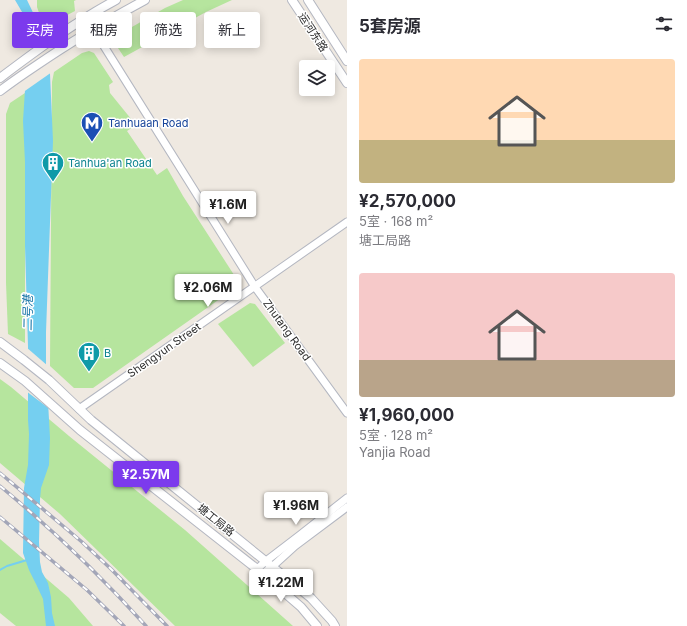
<!DOCTYPE html>
<html lang="zh">
<head>
<meta charset="utf-8">
<style>
	:root { --surface:#fff; --page:#f2f2f3; --text:#2b2b33; --muted:#7c7c81; --accent:#7c3aed }
	body { margin:0; font-family:Inter,"Noto Sans SC",sans-serif; background:var(--page); color:var(--text); height:100vh; display:flex; flex-direction:column; font-size:15px; white-space:nowrap }
	* { box-sizing:border-box; margin:0 }
	p { font-size:13px; color:var(--muted) }
	.icon { flex:none; width:22px; height:22px; fill:none; stroke:currentColor; stroke-width:2; stroke-linecap:round; stroke-linejoin:round }
	.map { position:relative; flex:1; overflow:hidden }
	.panel { display:flex; flex-direction:column; background:var(--surface); width:340px }
	.panel>* { flex:none }
	.banner { position:absolute; left:12px; top:12px; width:275px; height:36px; display:flex; gap:8px }
	.buttons { position:absolute; left:299px; top:60px; display:grid; gap:8px }
	.buttons a { display:grid; place-items:center; width:36px; height:36px; border-radius:4px; background:var(--surface); box-shadow:0 2px 10px #0003; font-size:20px }
	.price { position:absolute; translate:-50% -34px; padding:0 9px; border-radius:4px; background:#fff; color:#222; font-size:13px; line-height:26px; filter:drop-shadow(0 1px 2px #0008) }
	.price::after { content:''; position:absolute; left:50%; top:24px; width:12px; height:9px; margin-left:-6px; background:inherit; clip-path:polygon(0 0,100% 0,50% 100%) }
	.price.selected { background:var(--accent); color:#fff }
	ul { padding:0; list-style:none }
	li { display:grid; align-content:center; gap:8px; height:212px; padding:0 12px }
	li span { display:grid; place-items:center; height:124px; border-radius:4px; color:#555 }
	li>.icon { margin-inline-start:auto }
	span .icon { width:72px; height:72px; fill:#fffc; stroke-width:1 }
	li b { font-size:17px }
	h2 { display:flex; justify-content:space-between; align-items:center; height:48px; padding:0 12px; font-size:17px }
	.tag { padding:0 14px; border-radius:4px; background:var(--surface); box-shadow:0 2px 10px #0003; font-size:14px; line-height:36px }
	.tag.selected { background:var(--accent); color:#fff }
	main { display:flex; flex:1; min-height:0 }
	.map>svg:first-child { display:block }
	.green { fill:#b6e59e }
	.water { fill:#75cff0 }
	.pier { fill:#efe9e1 }
	.lines { fill:none; stroke-linecap:round; stroke-linejoin:round }
	.stream { stroke:#75cff0; stroke-width:2 }
	.tertiary-casing { stroke:#b4b7c1; stroke-width:9 }
	.secondary-casing { stroke:#b4b7c1; stroke-width:10 }
	.tertiary { stroke:#fff; stroke-width:7 }
	.secondary { stroke:#fff; stroke-width:8 }
	.rail-casing { stroke:#a3a6b8; stroke-width:3.5 }
	.rail { stroke:#fff; stroke-width:2; stroke-dasharray:6; stroke-linecap:butt }
	.labels { text-anchor:middle; stroke-width:3; stroke-linejoin:round; paint-order:stroke }
	.street-label { font-size:11px; fill:#2e2e2e; stroke:#fff }
	.transit-label { font-size:11px; fill:#164399; stroke:#fff; text-anchor:start }
	.culture-label { font-size:11px; fill:#0d838f; stroke:#fff; text-anchor:start }
	.water-label { font-size:12px; font-style:italic; fill:#0d6fa3; stroke:#fff }
</style>
</head>
<body>
<main>
<div class="map">
<svg width="347" height="626" viewBox="0 0 347 626">
	<rect width="100%" height="100%" fill="#efe9e1"/>
	<g class="green">
		<path d="M37,0H76L74,1L75,11L44,27L37,7Z"/>
		<path d="M183,0H232L206,12L124,57L114,42L116,37L118,35L165,8Z"/>
		<path d="M89,51L94,53L113,82L109,85L110,93L136,125L127,131L157,175L167,168L183,196L236,278L234,289L93,388H74L50,366L52,82L54,72L82,53Z"/>
		<path d="M25,93V343L8,334L6,283V114L10,103Z"/>
		<path d="M250,303L255,304L285,343L253,367L218,324Z"/>
		<path d="M0,379L11,387L69,436L185,530L293,626H175L60,514L0,463Z"/>
		<path d="M0,539L69,598L93,626H16L0,613Z"/>
	</g>
	<path class="water" d="M15,0H27L38,23L50,74L53,141L46,332V365L50,438L49,465L41,488L40,499L39,542L40,562L42,572L48,583L51,597L52,613L55,626H46L43,599L36,584L29,570L23,553L24,488L25,482L28,465L29,434L28,420V346L25,246V162L23,121L25,90L30,37C30,23 22,12 15,0Z"/>
	<g class="pier">
		<path d="M42,32L52,72L22,93L27,42Z"/>
		<path d="M26,347L48,366L51,410L26,391Z"/>
	</g>
	<g class="lines">
		<path class="stream" d="M0,570L7,566L27,560"/>
		<g class="tertiary-casing">
			<g id="tertiary">
				<path d="M81,37L102,43L255,287L347,413"/>
				<path d="M102,43L106,21"/>
				<path d="M79,409L347,222"/>
				<path d="M257,569L266,561L300,535L347,498"/>
				<path d="M262,574L273,566L295,546L347,507"/>
			</g>
		</g>
		<g class="secondary-casing">
			<g id="secondary">
				<path d="M292,0L347,83"/>
				<path d="M308,0L347,61"/>
				<path d="M0,78C37,50 75,22 116,0"/>
				<path d="M0,91C12,82 25,73 37,65C72,41 108,20 145,0"/>
				<path d="M0,342L24,360L49,380L91,420L311,598L332,621L335,626"/>
				<path d="M0,363L25,381L80,430L257,569L301,607L317,626"/>
			</g>
		</g>
		<use href="#tertiary" class="tertiary"/>
		<use href="#secondary" class="secondary"/>
		<g class="rail-casing">
			<g id="rail">
				<path d="M0,473L82,542L111,569L167,626"/>
				<path d="M0,486C52,529 101,576 146,626"/>
				<path d="M0,517L87,590L124,626"/>
			</g>
		</g>
		<use href="#rail" class="rail"/>
	</g>
	<defs>
		<g id="metro-pin" transform="scale(1.15)"><path d="M0 17L-7.5 6A9.5 9.5 0 1 1 7.5 6Z" fill="#1a4fb4" stroke="#fff"/><path d="M-5.5 5V-5H-3L0 0L3-5H5.5V5H3V-.5L0 4L-3-.5V5Z" fill="#fff"/></g>
		<g id="building-pin" transform="scale(1.15)"><path d="M0 17L-7.5 6A9.5 9.5 0 1 1 7.5 6Z" fill="#0f9aa8" stroke="#fff"/><path d="M-4-6H4V6H1V3H-1V6H-4ZM-2.5-4.3h1.7v1.8h-1.7ZM.8-4.3h1.7v1.8H.8ZM-2.5-1h1.7V.8h-1.7ZM.8-1h1.7V.8H.8Z" fill="#fff"/></g>
	</defs>
	<g fill-rule="evenodd">
		<use href="#metro-pin" x="92" y="123"/>
		<use href="#building-pin" x="53" y="163"/>
		<use href="#building-pin" x="89" y="353"/>
	</g>
	<g class="labels">
		<g class="street-label">
			<text transform="translate(313 32) rotate(57)" y="4">运河东路</text>
			<text transform="translate(287 330) rotate(54)" y="4">Zhutang Road</text>
			<text transform="translate(164 350) rotate(-35)" y="4">Shengyun Street</text>
			<text transform="translate(216 520) rotate(39)" y="4">塘工局路</text>
		</g>
		<g class="transit-label">
			<text x="108" y="127">Tanhuaan Road</text>
		</g>
		<g class="culture-label">
			<text x="68" y="167">Tanhua'an Road</text>
			<text x="104" y="357">B</text>
		</g>
		<g class="water-label">
			<text transform="translate(28 313) rotate(-89)" y="4">二号港</text>
		</g>
	</g>
</svg>
<div class="buttons">
<a><svg class="icon" aria-label="layers" viewBox="0 0 24 24"><path d="M12 4l9 5-9 5-9-5zM3 14l9 5 9-5"/></svg></a>
</div>
<b class="price" style="left:228px;top:225px">¥1.6M</b>
<b class="price" style="left:208px;top:308px">¥2.06M</b>
<b class="price selected" style="left:146px;top:495px">¥2.57M</b>
<b class="price" style="left:296px;top:526px">¥1.96M</b>
<b class="price" style="left:281px;top:603px">¥1.22M</b>
<div class="banner">
<a class="tag selected">买房</a>
<a class="tag">租房</a>
<a class="tag">筛选</a>
<a class="tag">新上</a>
</div>
</div>
<section class="panel">
<h2>5套房源<svg class="icon" aria-label="filters" viewBox="0 0 24 24"><path d="M4 7h16M4 17h16"/><circle cx="9" cy="7" r="2"/><circle cx="15" cy="17" r="2"/></svg></h2>
<ul>
<li><span style="background:linear-gradient(#ffd9b3 65%,#c2b280 0)"><svg class="icon" aria-label="home" viewBox="0 0 24 24"><path d="M3 11l9-7 9 7M6 9v11h12V9"/></svg></span><div><b>¥2,570,000</b><p>5室 · 168 m²</p><p>塘工局路</p></div></li>
<li><span style="background:linear-gradient(#f6c9c9 70%,#b9a48a 0)"><svg class="icon" aria-label="home" viewBox="0 0 24 24"><path d="M3 11l9-7 9 7M6 9v11h12V9"/></svg></span><div><b>¥1,960,000</b><p>5室 · 128 m²</p><p>Yanjia Road</p></div></li>
</ul>
</section>
</main>
</body>
</html>
